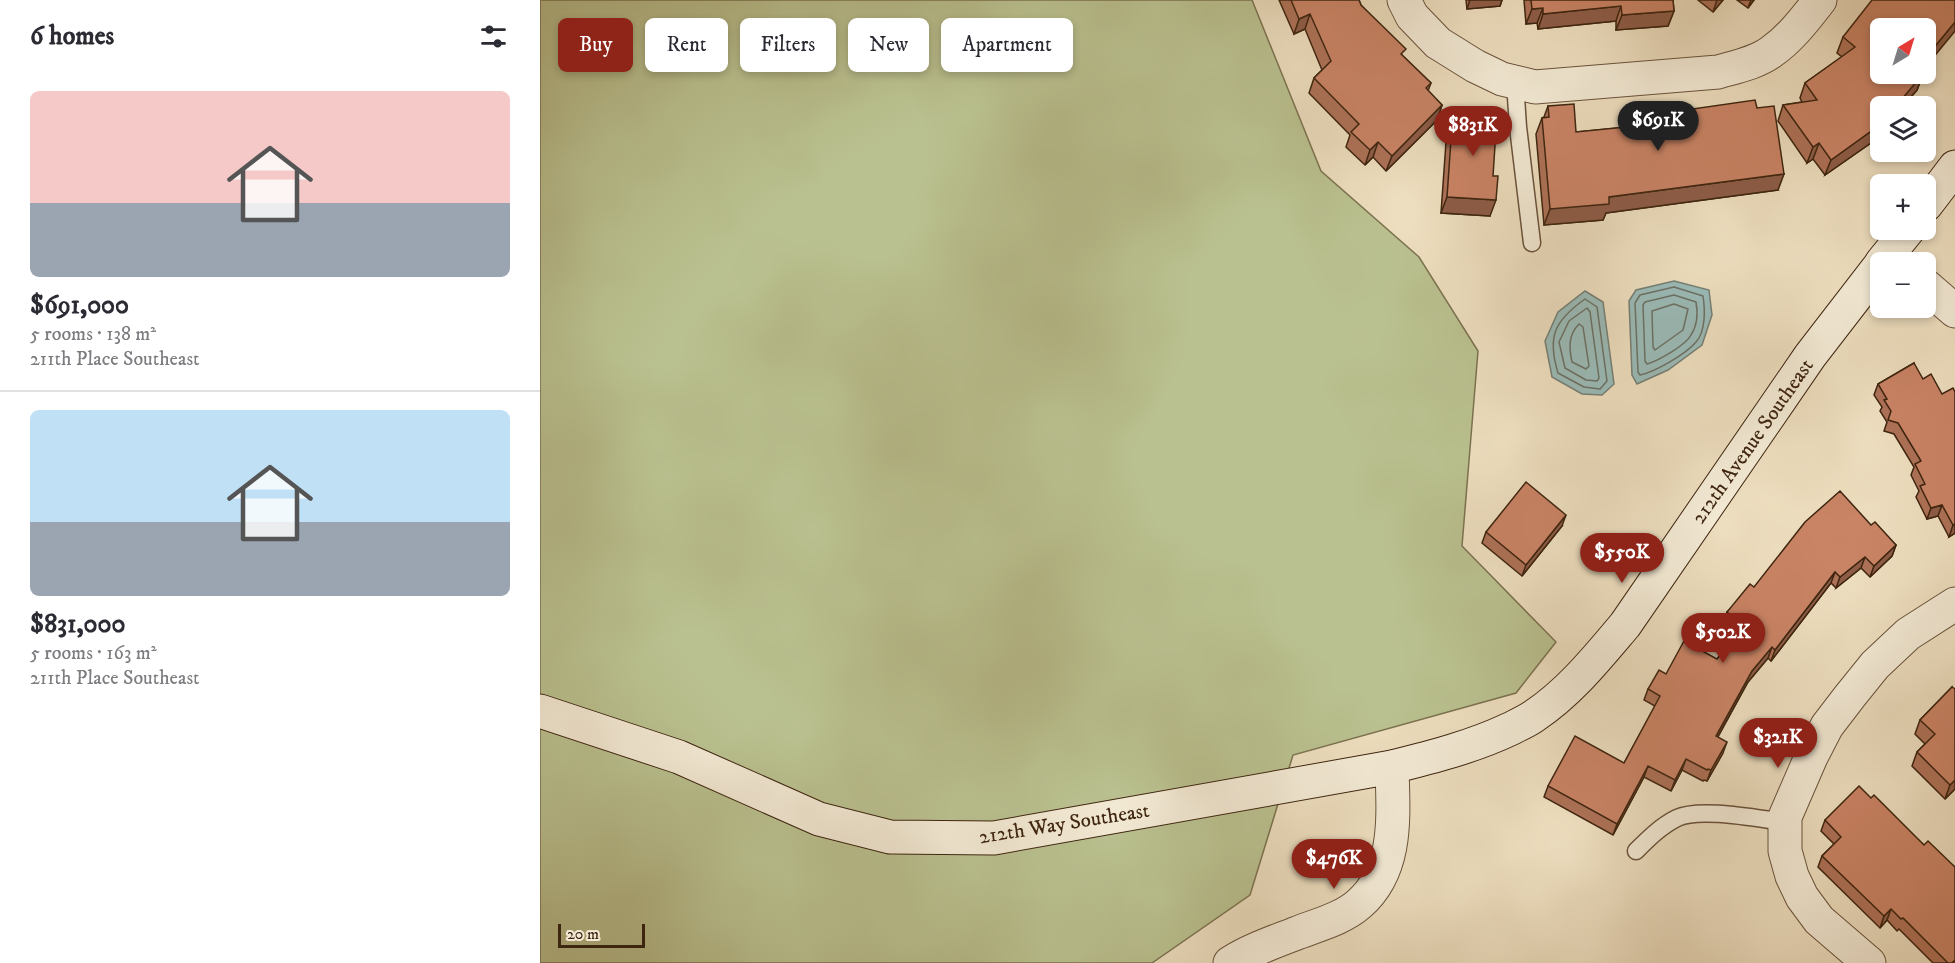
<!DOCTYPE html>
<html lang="en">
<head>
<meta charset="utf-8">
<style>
	:root { --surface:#fff; --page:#f7f7f7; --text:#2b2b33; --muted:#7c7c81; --line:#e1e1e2; --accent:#8f2418 }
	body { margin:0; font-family:"IM FELL DW Pica",serif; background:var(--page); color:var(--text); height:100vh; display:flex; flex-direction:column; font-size:22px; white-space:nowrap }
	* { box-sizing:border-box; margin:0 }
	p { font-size:20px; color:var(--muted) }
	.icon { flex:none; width:33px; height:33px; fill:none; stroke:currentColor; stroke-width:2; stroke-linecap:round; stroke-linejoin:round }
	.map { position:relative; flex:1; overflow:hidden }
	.side { display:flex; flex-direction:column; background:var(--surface); width:540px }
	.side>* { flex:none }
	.hud { position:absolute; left:18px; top:18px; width:570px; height:54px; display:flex; gap:12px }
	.needle { width:39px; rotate:38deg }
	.fabs { position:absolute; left:1330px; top:18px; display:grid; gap:12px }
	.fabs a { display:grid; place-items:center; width:66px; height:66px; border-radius:9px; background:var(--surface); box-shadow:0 3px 9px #0003; font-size:30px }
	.scale { position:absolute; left:18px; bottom:15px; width:87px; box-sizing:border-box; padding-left:6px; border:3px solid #3e2510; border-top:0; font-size:16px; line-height:21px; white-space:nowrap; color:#3e2510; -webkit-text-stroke:4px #f3ead5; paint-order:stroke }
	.price { position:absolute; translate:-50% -51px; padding:0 14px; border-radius:21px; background:var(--accent); color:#fff; font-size:20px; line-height:39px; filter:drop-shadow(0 2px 3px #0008) }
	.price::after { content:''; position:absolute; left:50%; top:36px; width:18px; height:14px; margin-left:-9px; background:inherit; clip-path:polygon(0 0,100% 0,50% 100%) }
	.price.active { background:#222; color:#fff }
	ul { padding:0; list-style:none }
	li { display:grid; align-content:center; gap:12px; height:318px; padding:0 30px }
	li+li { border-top:2px solid var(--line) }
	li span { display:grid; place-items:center; height:186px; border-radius:9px; color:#555 }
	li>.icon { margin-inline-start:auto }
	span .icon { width:108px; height:108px; fill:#fffc; stroke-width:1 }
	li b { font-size:26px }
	h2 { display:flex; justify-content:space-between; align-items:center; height:72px; padding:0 30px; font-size:26px }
	.tag { padding:0 21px; border-radius:9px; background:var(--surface); box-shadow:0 3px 9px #0003; font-size:21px; line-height:54px }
	.tag.active { background:var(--accent); color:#fff }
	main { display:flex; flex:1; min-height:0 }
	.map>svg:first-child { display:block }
	.green { fill:#bac190; stroke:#7c7350; stroke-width:1.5 }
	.water { fill:#9abbb8; stroke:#757f75; stroke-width:1.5 }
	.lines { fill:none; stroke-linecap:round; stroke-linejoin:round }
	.shore { stroke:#6c7064; stroke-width:1.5 }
	.lane-casing { stroke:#6a533c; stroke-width:19 }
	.street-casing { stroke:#6a533c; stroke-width:35 }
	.secondary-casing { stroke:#3e2510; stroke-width:35 }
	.lane { stroke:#f3ead5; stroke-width:16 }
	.street { stroke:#f3ead5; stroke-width:33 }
	.secondary { stroke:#f3ead5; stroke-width:33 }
	.wall { fill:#ad7157; stroke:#3e2510; stroke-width:1.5 }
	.shaded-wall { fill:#8d5c47; stroke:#3e2510; stroke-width:1.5 }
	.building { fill:#c98365; stroke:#3e2510; stroke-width:1.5 }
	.labels { text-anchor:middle; stroke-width:4.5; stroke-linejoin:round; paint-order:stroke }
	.street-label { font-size:21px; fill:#3e2510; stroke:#f3ead5 }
</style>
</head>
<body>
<main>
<section class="side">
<h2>6 homes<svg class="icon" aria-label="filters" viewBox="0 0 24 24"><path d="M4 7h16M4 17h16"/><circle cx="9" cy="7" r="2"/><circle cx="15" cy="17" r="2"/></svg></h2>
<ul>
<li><span style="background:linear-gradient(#f6c9c9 60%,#9aa5b1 0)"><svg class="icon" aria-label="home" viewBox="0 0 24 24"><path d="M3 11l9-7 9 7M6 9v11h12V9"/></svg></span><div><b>$691,000</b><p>5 rooms · 138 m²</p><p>211th Place Southeast</p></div></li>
<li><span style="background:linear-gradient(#bfe0f5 60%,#9aa5b1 0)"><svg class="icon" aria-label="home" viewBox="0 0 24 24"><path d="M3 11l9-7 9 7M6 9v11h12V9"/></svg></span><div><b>$831,000</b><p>5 rooms · 163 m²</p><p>211th Place Southeast</p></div></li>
</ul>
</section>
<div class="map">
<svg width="1415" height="963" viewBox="0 0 1415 963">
	<rect width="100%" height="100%" fill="#eddebf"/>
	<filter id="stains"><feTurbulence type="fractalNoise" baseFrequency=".00333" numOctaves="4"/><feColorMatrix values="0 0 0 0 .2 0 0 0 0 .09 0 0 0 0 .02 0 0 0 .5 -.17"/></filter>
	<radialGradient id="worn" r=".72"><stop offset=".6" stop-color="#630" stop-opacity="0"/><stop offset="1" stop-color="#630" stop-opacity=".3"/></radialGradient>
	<path class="green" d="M0,0H712L781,171L879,257L938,351L922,546L1016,642L976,693L753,755L710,895L612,963H0Z"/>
	<g class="water">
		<path d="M1134,281L1169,290L1172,315L1162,345L1128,370L1097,384L1092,375L1089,301L1096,290Z"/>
		<path d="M1045,291L1063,302L1074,384L1062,395L1042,394L1012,377L1005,341L1018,312Z"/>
	</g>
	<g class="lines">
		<g class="shore">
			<path d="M1134,287L1163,296C1165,309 1166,331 1156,342C1146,354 1115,372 1100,375L1098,372L1095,303L1100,295Z"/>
			<path d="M1134,295L1156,302C1158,313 1157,326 1151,335C1146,345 1118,361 1107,364L1105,361L1103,305L1105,302Z"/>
			<path d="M1045,299L1057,307L1067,381L1060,389L1044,387L1018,373C1007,337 1014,321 1045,299Z"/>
			<path d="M1134,304L1148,309L1143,330L1115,350L1113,347L1112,311Z"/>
			<path d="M1047,308L1050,312L1059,378L1057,381L1046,380L1025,368L1019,342L1029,321Z"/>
			<path d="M1039,324L1043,327L1049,366L1046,369L1032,362C1029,348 1028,335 1039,324Z"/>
		</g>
		<g class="lane-casing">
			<g id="lane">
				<path d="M975,82L978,127L992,243"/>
				<path d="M1096,851C1109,838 1121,826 1137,818C1160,807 1219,819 1245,822"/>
			</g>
		</g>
		<g class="street-casing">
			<g id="street">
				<path d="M864,0L872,16L898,43L935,66L962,79L995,87L1178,72C1195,67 1216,63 1231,52C1251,38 1265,19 1280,0"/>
				<path d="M1386,286L1415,311"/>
				<path d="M690,963C710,950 734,942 757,933C777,925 802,919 819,904C859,869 853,815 852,767"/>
				<path d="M1329,963L1279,920L1262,897L1252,876L1245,851V817L1271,757L1287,726L1310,696L1335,665L1368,634L1415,604"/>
			</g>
		</g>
		<g class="secondary-casing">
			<g id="secondary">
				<path d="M1386,205L1415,167"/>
				<path d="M1342,262L1368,230"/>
				<path d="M0,711L139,757L279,819L350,837L454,838L852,767C892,757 932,747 970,729C978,725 987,721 994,716C1030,692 1057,658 1085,625L1270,356L1341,264"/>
			</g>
		</g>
		<use href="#lane" class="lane"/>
		<use href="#street" class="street"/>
		<use href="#secondary" class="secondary"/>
	</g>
	<g class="wall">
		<path d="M739,0H819L821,5L863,56L891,83L888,91L902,105L897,120L846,171L833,157L825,165L806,147L810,135L769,93L774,78L782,70L765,29L754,34Z"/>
		<path d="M926,0H962L960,6L927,9Z"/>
		<path d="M984,0H1133L1134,11L1128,26L1076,30V21L998,29L997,23L986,24Z"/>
		<path d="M1158,0H1183L1173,12Z"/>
		<path d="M1197,0H1214L1208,8Z"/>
		<path d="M1303,37L1392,59L1388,69L1341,74H1385L1382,77L1377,90L1363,106H1341L1338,138L1285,175L1273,159L1267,163L1238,121L1243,105L1262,102L1260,98L1265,83L1302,57L1297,53Z"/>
		<path d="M1008,106L1036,132L1099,126L1104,112L1146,110L1238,190L1066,213L1063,220L1004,225L996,134L1002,118L1004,117Z"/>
		<path d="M913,111L950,216L901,213L907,128Z"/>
		<path d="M1374,363L1415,533L1409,537L1398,516L1387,519L1376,497L1379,491L1371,475L1374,467L1354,434L1344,431L1347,422L1340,411L1342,407L1334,395L1338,384Z"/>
		<path d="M1331,525L1356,545L1352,556L1330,577L1321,568L1296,588L1291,583L1231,661L1228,658L1208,682L1178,737L1183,753L1167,781L1164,780L1163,781L1142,770L1131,791L1104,777L1073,835L1004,797L1008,786L1084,763L1115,706L1104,700L1108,689L1126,674L1177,659L1197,634L1183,623L1187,612L1214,587Z"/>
		<path d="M1022,526L982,576L942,543L946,532Z"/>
		<path d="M1412,687L1415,789L1405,799L1372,766L1377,752L1385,744L1375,734L1380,720Z"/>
		<path d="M1331,798L1384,845L1415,867V963H1393L1359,929L1357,931L1347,920L1340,928L1278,867L1282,856L1294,844L1281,831L1285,820Z"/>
	</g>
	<g class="shaded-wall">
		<path d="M930,0H962L960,6L927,9Z"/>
		<path d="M1177,0H1183L1173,12Z"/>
		<path d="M1211,0H1214L1208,8Z"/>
		<path d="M1081,6L1076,21L998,29L1003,14Z"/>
		<path d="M1003,8L997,23L986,24L992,9Z"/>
		<path d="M1134,11L1128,26L1076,30L1082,15Z"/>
		<path d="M770,14L765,29L754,34L759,19Z"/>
		<path d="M1415,22V31L1392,59L1388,69L1386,72V63L1391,51Z"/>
		<path d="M1379,74H1385L1382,77L1377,90L1363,106H1356Z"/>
		<path d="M902,105L897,120L846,171L852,156Z"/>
		<path d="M1341,124V134L1338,138L1285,175L1291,160Z"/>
		<path d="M838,142L833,157L825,165L830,150Z"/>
		<path d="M1279,143L1273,159L1267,163L1273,147Z"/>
		<path d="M1244,174L1238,190L1066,213L1063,220L1004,225L1010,209L1069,197Z"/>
		<path d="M907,197L956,200L950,216L901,213Z"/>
		<path d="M1402,505L1398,516L1387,519L1391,508Z"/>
		<path d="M1026,515L1022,526L982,576L986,565Z"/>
		<path d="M1415,524V533L1409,537L1413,525Z"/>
		<path d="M1356,545L1352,556L1330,577L1334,566Z"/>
		<path d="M1325,557L1321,568L1296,588L1300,577Z"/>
		<path d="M1295,572L1291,583L1231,661L1235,650Z"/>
		<path d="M1232,647L1228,658L1208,682L1172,747L1176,736L1212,671Z"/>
		<path d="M1187,742L1183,753L1167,781L1171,770Z"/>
		<path d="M1146,759L1142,770L1131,791L1135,780Z"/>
		<path d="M1108,766L1104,777L1073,835L1077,824Z"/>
		<path d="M1415,780V789L1405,799L1410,785Z"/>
		<path d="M1351,909L1347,920L1340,928L1344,916Z"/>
	</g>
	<g class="building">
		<path d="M751,0H819L821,5L866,49L861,54L891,83L886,88L902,105L852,156L838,142L830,150L811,132L819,124L774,78L791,61L770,14L759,19Z"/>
		<path d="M991,0H1133L1134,11L1082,15L1081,6L1003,14V8L992,9Z"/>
		<path d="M1332,0H1415V22L1391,51L1394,53L1386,63V28H1341V74H1383L1356,106H1341V124L1291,160L1279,143L1273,147L1243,105L1277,100L1265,83L1315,47L1303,37Z"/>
		<path d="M1215,100L1217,108L1234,106L1244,174L1069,197V204L1010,209L1002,118L1009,117L1008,106L1034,104L1036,132L1106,125L1104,112L1145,106L1146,110Z"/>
		<path d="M913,111L957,115L953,176H958L956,200L907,197Z"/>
		<path d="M1374,363L1383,379L1391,374L1402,394L1413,388L1415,392V524L1413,525L1402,505L1391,508L1380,486L1385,484L1375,464L1381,461L1358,423L1348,420L1351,411L1344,400L1347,399L1338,384Z"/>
		<path d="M986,482L1026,515L986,565L946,532Z"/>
		<path d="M1300,491L1331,525L1335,522L1356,545L1334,566L1325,557L1300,577L1295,572L1235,650L1232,647L1212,671L1176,736L1187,742L1171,770L1168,769L1167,770L1146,759L1135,780L1108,766L1077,824L1008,786L1035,736L1084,763L1120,696L1108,689L1119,670L1126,674L1144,641L1177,659L1205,625L1187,612L1210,584L1214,587L1265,522Z"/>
		<path d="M1412,687L1415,689V780L1410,785L1377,752L1395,734L1380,720Z"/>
		<path d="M1319,786L1331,798L1334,795L1384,845L1388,841L1415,867V960L1412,963H1408L1363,918L1361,919L1351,909L1344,916L1282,856L1301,837L1285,820Z"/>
	</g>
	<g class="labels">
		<g class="street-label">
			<text transform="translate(1212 441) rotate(-55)" y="7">212th Avenue Southeast</text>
			<text transform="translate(524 823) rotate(-9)" y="7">212th Way Southeast</text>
		</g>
	</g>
	<rect width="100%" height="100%" filter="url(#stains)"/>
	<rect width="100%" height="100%" fill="url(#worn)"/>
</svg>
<div class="fabs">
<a><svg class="needle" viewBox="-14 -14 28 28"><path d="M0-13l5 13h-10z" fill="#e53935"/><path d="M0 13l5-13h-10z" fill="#7c7c81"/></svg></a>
<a><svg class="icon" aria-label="layers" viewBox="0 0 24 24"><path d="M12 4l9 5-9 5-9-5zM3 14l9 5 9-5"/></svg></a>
<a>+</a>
<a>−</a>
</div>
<div class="scale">20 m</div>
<b class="price active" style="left:1118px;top:152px">$691K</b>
<b class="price" style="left:933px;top:157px">$831K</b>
<b class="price" style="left:1082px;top:584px">$550K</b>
<b class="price" style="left:1183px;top:664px">$502K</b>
<b class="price" style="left:1238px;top:769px">$321K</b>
<b class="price" style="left:794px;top:890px">$476K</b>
<div class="hud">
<a class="tag active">Buy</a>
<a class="tag">Rent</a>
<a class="tag">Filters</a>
<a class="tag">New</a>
<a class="tag">Apartment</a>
</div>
</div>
</main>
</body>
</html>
